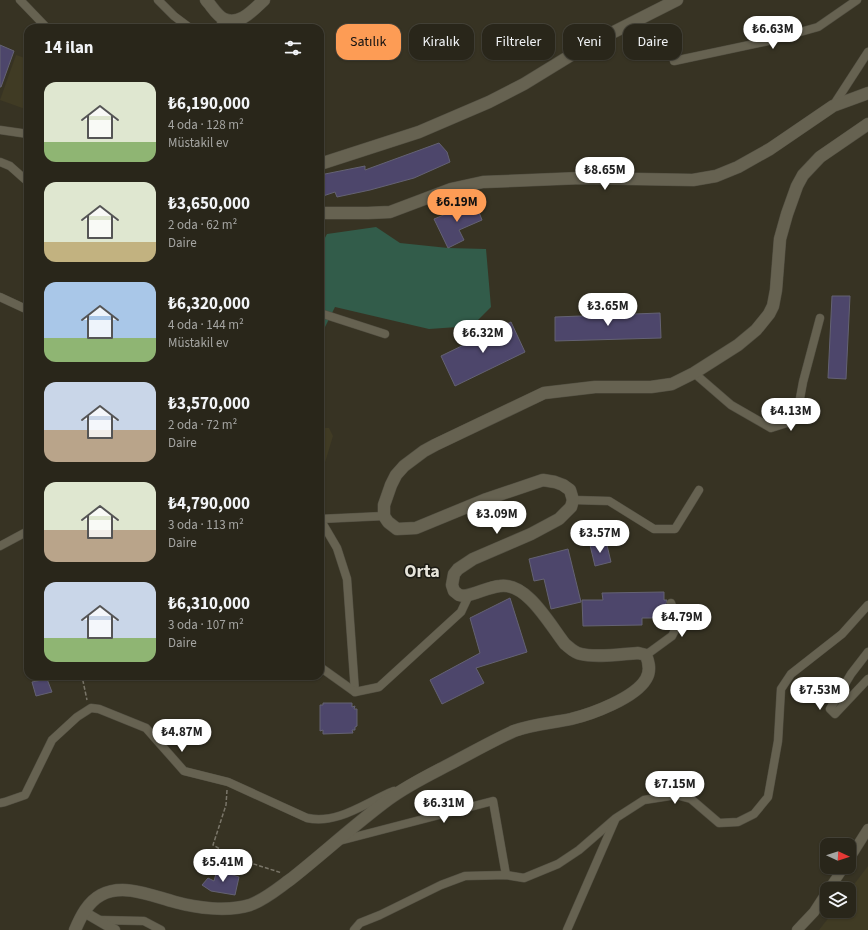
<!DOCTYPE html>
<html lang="tr">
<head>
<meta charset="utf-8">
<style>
	:root { --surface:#29261a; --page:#353227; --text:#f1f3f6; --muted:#a5a5a2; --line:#454339; --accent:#fd9c55 }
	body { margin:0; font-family:"Source Sans 3",sans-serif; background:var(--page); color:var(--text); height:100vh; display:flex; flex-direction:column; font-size:15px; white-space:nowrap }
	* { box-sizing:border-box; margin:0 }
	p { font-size:13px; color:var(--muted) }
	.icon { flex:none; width:22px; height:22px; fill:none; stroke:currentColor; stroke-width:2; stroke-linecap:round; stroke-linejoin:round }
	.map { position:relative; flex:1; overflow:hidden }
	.side { position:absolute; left:24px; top:24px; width:300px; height:656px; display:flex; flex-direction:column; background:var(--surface); border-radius:12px; box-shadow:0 1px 3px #0004,0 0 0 1px var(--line) }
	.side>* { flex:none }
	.hud { position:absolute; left:336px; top:24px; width:380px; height:36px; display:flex; gap:8px }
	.needle { width:26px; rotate:93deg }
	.fabs { position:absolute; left:820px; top:838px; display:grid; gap:8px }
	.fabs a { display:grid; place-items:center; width:36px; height:36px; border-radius:8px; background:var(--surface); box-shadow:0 1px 3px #0004,0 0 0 1px var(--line); font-size:20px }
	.price { position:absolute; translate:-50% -34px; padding:0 9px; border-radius:14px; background:#fff; color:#222; font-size:13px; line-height:26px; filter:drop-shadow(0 1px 2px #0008) }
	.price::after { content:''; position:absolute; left:50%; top:24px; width:12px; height:9px; margin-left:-6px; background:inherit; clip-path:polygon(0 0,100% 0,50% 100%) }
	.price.current { background:var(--accent); color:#111 }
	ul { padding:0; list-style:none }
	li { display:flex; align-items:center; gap:12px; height:100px; padding:0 20px }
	li span { display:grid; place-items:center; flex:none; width:112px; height:80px; border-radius:12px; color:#555 }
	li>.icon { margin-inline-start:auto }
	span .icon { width:48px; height:48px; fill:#fffc; stroke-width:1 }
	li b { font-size:17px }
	h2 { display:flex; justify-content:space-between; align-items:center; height:48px; padding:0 20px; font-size:17px }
	.chip { padding:0 14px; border-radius:12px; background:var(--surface); box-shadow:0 1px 3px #0004,0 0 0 1px var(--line); font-size:14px; line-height:36px }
	.chip.current { background:var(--accent); color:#111 }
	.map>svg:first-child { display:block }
	.built { fill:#403b24 }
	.green { fill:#325c4a }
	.building { fill:#4d466b; stroke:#646273 }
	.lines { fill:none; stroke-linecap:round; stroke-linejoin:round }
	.minor-casing { stroke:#524f42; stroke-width:9 }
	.tertiary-casing { stroke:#524f42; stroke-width:11 }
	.secondary-casing { stroke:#524f42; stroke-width:13 }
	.path { stroke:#7a7669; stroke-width:1.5; stroke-dasharray:4 2; stroke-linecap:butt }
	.minor { stroke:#666251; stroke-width:8 }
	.tertiary { stroke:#666251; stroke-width:10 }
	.secondary { stroke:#666251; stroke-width:12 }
	.labels { text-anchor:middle; stroke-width:3; stroke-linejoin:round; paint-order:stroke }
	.district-label { font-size:18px; font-weight:bold; fill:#e6e4da; stroke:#1c1b14 }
</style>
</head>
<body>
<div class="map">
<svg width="868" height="930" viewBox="0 0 868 930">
	<rect width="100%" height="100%" fill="#373323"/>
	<g class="built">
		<path d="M16,55L28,59V101L25,109L0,100Z"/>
		<path d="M324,428H329L333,436L320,479V438Z"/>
		<path d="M868,866V930H819L834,911H849V891Z"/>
	</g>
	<path class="green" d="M376,227L400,243L448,248L486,249L491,307L472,326L429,329L335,307L320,337V247L327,234Z"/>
	<g class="building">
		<path d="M0,45L14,51L1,87H0Z"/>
		<path d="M439,143L447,152L450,162L414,178L370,190L337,197L335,192L320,197V175L365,166V170Z"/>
		<path d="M475,202L482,220L459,230L464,240L448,248L434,219Z"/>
		<path d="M832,296H850L846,379L828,378Z"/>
		<path d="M660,313L661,338L555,341V317Z"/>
		<path d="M511,322L525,352L455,386L441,356Z"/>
		<path d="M606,541L611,562L595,566L590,545Z"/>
		<path d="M568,549L581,602L551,609L544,579L534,581L529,559Z"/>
		<path d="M664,592V600H667L666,604L668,610H660L661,618H642V625L583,626L582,600H603L602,593Z"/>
		<path d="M510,598L527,652L476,668L484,683L442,704L430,680L480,653L470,618Z"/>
		<path d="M47,679L52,692L36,696L32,682Z"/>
		<path d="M323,703H352V707L355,706L354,709H357V726L355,727V730H352L353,733L323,734V730L320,731V705H323Z"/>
		<path d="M217,870L239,877L235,895L211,891L202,885L208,878L214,881Z"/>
	</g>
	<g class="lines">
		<g class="minor-casing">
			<g id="minor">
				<path d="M20,0L47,28"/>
				<path d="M158,0L174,16L190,28"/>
				<path d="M218,28L225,19"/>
				<path d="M674,61L768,41L818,27L857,0"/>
				<path d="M833,106L868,52"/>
				<path d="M0,130L28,134"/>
				<path d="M0,162L10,166L28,182"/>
				<path d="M0,297L28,310"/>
				<path d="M320,313L385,334"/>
				<path d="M694,373L731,405L771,428L796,420L803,382L820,318"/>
				<path d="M573,500L609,501L654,529H675L699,490"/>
				<path d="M320,519L337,548L347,579L355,692"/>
				<path d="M320,519L384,516"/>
				<path d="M0,546L28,531"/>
				<path d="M868,652L851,674L830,709L835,714L868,679"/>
				<path d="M646,655L672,636L678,624L671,603"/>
				<path d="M320,667L355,692L379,687L461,612L469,595"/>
				<path d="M0,803L5,802L25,795L52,740L77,717L91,708L99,709L146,728L184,771L228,782L307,818C338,825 366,802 394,791"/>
				<path d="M339,841L493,801L506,875"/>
				<path d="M98,920L144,921L161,930"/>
				<path d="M354,930L360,923L380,915L441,885L465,876L506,875L524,878L558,864L579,850L616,818L644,800L676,795L691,799L719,823L738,822L754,814L768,797L778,741L781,689L791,674L842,634L868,605"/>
				<path d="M567,930L615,820"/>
			</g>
		</g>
		<g class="tertiary-casing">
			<g id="tertiary">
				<path d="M849,859L868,829"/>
				<path d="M829,889L844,867"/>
				<path d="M84,912L115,930"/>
				<path d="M797,930L814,912L827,892"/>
			</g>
		</g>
		<g class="secondary-casing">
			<g id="secondary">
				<path d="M206,0C211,5 217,16 224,19C240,26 253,10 264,0"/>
				<path d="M320,164L419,132L489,102L524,84L586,46L677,0"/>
				<path d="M320,213H368L390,212L451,189L483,182L581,178L693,180L716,176L738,167L770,149L833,106L868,93"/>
				<path d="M75,930C81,916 88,902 101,895C124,883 152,896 175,902C197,908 227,912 250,905C266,899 277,889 291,879C324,853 355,824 389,799C408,785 429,775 450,764C471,753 492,741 514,731C533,724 552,723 571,719C592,714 635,698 646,679C651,671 649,663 646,655L638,653C622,654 596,658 581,654C574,653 570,648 565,644C550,625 527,582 500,586C488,587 477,594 464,596L459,595L454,591L452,585L454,574L458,569L473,559L531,534L559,519L571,507L573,500L570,490L563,485L555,482L543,480L484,500L416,528L397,529L388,522L384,516V505L391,485L396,475L404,466L424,451L435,445L544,393L595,387H651L672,384L694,373L738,345L756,330L769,314L773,306L776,290L780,239L787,214L797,186L803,175L820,157L868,124"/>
			</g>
		</g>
		<g class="path">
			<path d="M78,676L83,681L87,700"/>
			<path d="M227,790L226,805L213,845L235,858L282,873"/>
		</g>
		<use href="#minor" class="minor"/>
		<use href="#tertiary" class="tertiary"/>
		<use href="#secondary" class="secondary"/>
	</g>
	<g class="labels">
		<g class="district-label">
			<text x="422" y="577">Orta</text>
		</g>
	</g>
</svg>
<div class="fabs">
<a><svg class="needle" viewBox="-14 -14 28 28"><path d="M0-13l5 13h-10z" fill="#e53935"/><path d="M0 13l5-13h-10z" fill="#a5a5a2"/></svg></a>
<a><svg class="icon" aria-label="layers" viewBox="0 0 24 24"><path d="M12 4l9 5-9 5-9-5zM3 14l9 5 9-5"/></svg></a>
</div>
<b class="price" style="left:773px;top:50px">₺6.63M</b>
<b class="price" style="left:605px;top:191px">₺8.65M</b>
<b class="price current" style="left:457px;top:223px">₺6.19M</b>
<b class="price" style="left:608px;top:327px">₺3.65M</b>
<b class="price" style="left:483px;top:354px">₺6.32M</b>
<b class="price" style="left:791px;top:432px">₺4.13M</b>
<b class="price" style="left:497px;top:535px">₺3.09M</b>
<b class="price" style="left:600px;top:554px">₺3.57M</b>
<b class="price" style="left:682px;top:638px">₺4.79M</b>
<b class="price" style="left:820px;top:711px">₺7.53M</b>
<b class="price" style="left:182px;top:753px">₺4.87M</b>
<b class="price" style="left:675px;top:805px">₺7.15M</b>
<b class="price" style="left:444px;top:824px">₺6.31M</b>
<b class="price" style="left:223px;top:883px">₺5.41M</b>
<div class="hud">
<a class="chip current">Satılık</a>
<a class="chip">Kiralık</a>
<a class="chip">Filtreler</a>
<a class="chip">Yeni</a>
<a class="chip">Daire</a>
</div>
<section class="side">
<h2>14 ilan<svg class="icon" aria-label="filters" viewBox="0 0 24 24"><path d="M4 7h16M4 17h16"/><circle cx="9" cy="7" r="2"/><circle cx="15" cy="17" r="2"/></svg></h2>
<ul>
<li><span style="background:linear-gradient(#dfe7d0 75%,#8fb573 0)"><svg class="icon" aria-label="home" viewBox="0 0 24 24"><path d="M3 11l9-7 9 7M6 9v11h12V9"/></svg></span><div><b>₺6,190,000</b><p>4 oda · 128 m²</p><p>Müstakil ev</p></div></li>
<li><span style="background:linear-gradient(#dfe7d0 75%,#c2b280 0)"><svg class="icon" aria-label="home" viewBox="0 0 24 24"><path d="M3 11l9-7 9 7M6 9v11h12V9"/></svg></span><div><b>₺3,650,000</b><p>2 oda · 62 m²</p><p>Daire</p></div></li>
<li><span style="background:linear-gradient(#a9c7e8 70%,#8fb573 0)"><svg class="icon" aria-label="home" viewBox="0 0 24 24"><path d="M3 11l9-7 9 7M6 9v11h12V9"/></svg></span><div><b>₺6,320,000</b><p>4 oda · 144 m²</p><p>Müstakil ev</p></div></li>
<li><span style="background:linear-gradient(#c9d6e8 60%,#b9a48a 0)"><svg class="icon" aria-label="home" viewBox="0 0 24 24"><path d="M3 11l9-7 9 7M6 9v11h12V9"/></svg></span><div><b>₺3,570,000</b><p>2 oda · 72 m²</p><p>Daire</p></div></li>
<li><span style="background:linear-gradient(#dfe7d0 60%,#b9a48a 0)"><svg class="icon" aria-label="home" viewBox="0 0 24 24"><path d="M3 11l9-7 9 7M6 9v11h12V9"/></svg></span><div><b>₺4,790,000</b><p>3 oda · 113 m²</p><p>Daire</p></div></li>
<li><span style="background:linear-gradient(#c9d6e8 70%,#8fb573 0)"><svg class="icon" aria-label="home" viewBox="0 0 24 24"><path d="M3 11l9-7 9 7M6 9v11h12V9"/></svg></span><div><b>₺6,310,000</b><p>3 oda · 107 m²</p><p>Daire</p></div></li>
</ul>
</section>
</div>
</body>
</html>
